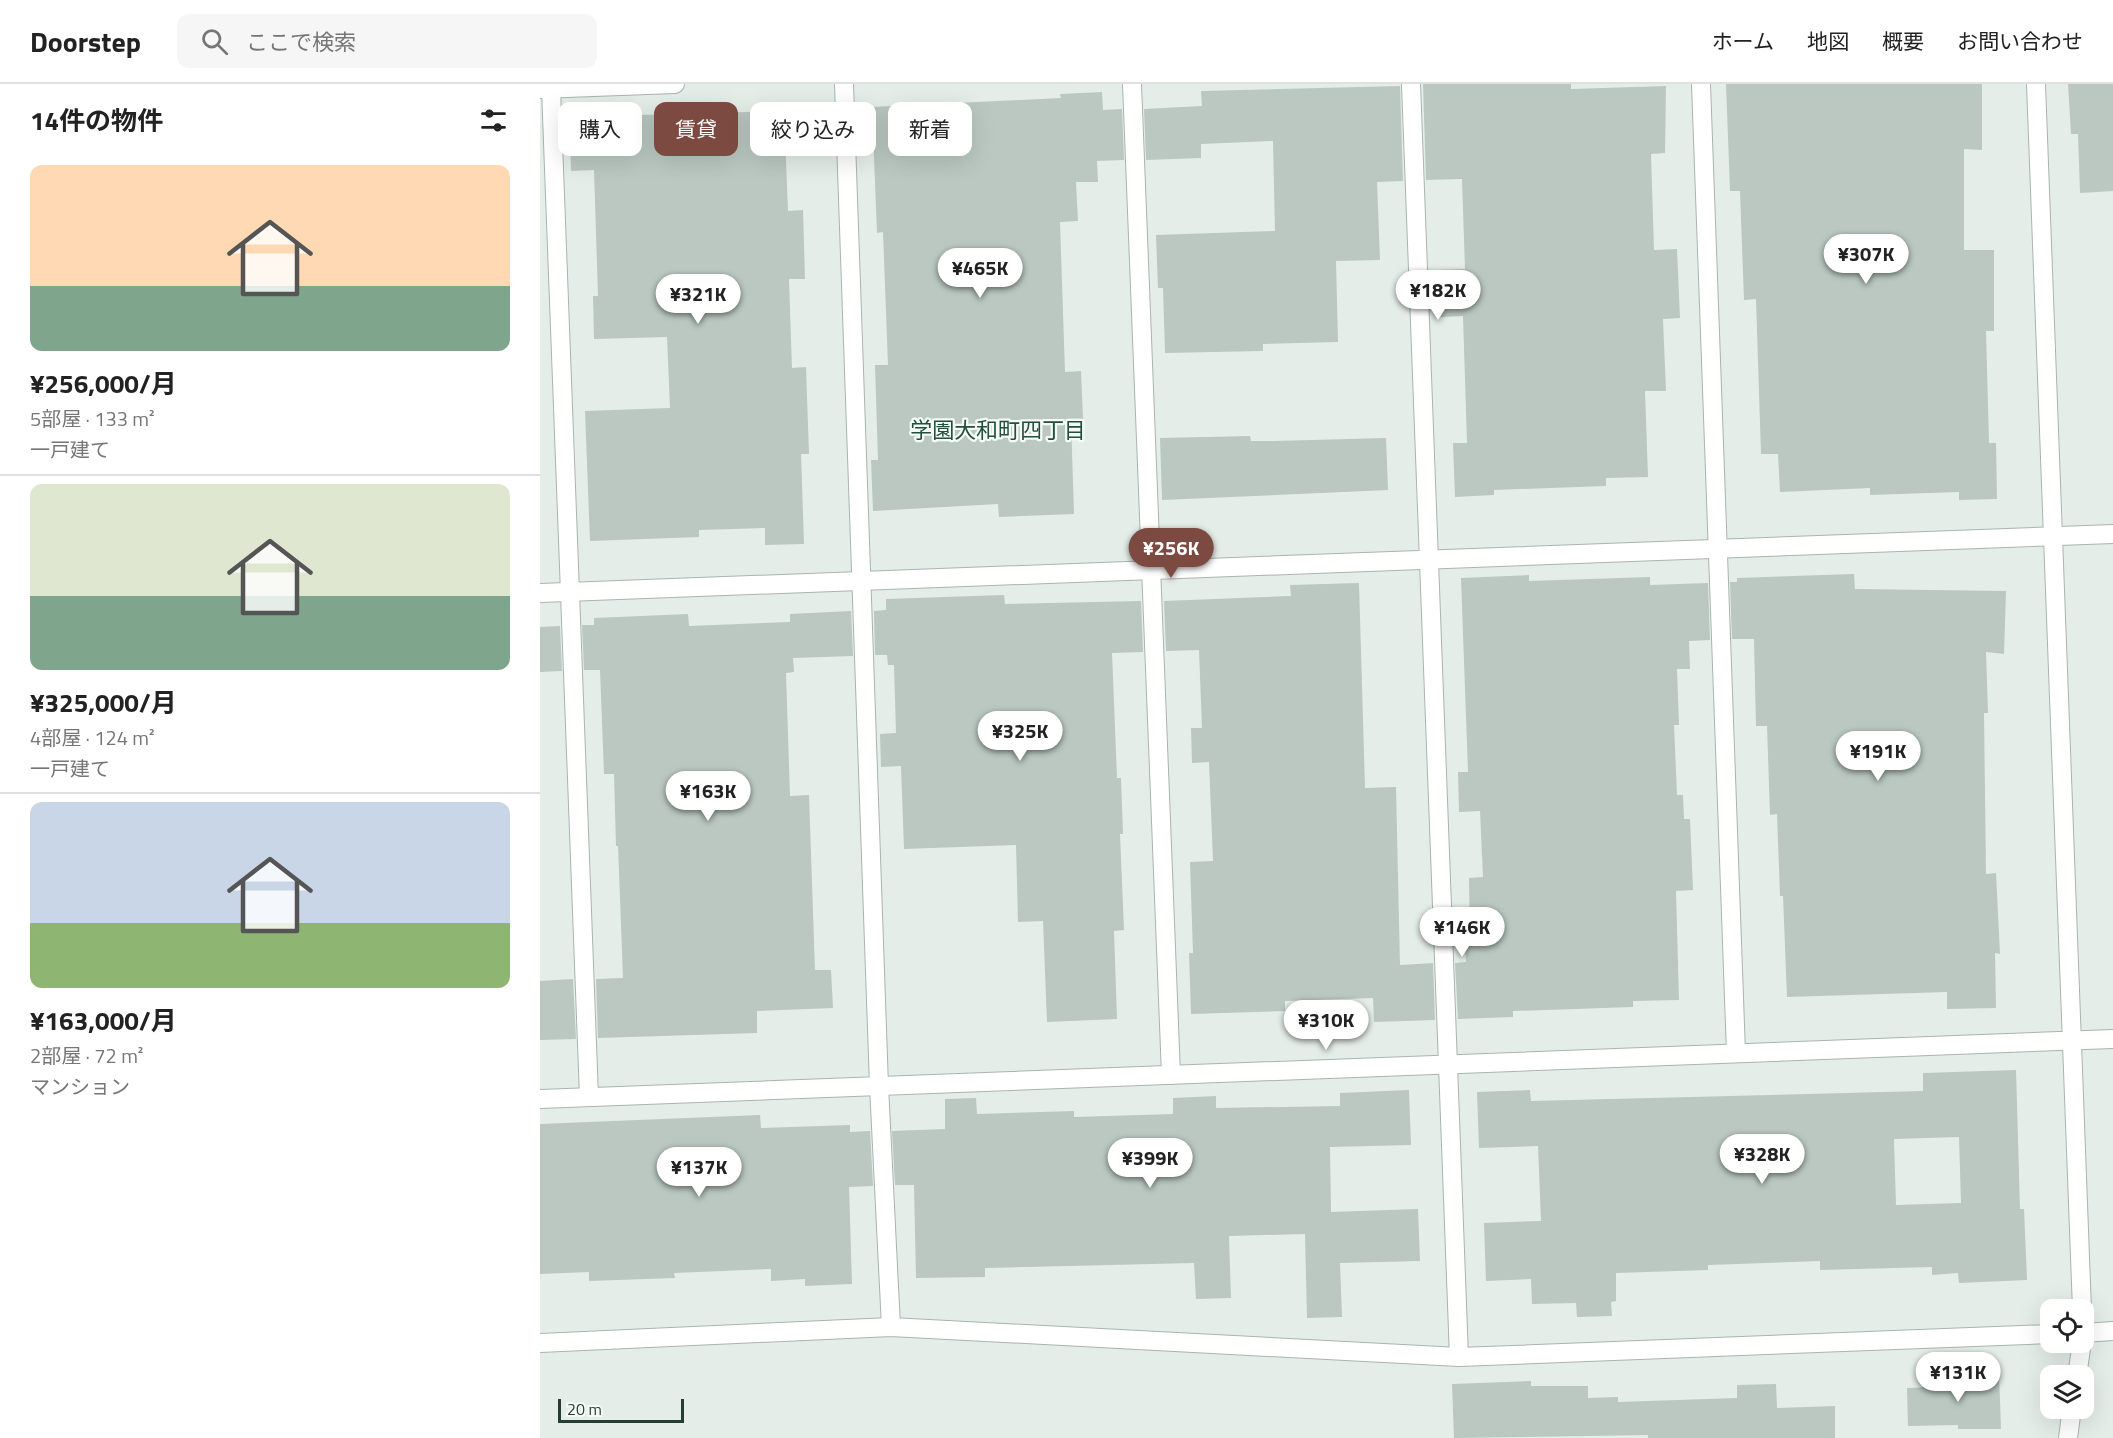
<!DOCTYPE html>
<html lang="ja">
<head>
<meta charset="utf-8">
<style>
	:root { --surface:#fff; --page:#f6f6f6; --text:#222; --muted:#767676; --line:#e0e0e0; --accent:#7c4a41 }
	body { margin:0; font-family:"Titillium Web","Noto Sans JP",sans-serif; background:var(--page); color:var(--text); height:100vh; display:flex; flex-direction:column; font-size:22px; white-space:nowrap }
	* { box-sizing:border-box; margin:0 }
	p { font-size:20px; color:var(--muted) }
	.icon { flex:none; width:33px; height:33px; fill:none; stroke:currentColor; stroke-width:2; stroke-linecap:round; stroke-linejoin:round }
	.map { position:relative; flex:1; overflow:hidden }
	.details { display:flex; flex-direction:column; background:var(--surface); width:540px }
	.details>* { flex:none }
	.top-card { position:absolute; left:18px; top:18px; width:570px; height:54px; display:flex; gap:12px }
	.controls { position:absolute; left:1500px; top:1215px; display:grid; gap:12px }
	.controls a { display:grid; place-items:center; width:54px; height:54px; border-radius:12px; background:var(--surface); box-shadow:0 6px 24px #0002; font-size:30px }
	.scale { position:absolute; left:18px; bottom:15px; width:126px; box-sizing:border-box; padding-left:6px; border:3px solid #253e35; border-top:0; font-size:16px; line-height:21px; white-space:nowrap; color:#253e35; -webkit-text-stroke:4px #f5faf7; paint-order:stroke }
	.price { position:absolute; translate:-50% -51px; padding:0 14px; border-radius:21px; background:#fff; color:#222; font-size:20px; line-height:39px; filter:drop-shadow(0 2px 3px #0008) }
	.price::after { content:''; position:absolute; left:50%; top:36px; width:18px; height:14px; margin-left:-9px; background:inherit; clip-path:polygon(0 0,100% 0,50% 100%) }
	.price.on { background:var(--accent); color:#fff }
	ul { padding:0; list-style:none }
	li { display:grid; align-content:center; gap:12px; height:318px; padding:0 30px }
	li+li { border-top:2px solid var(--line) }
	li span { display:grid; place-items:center; height:186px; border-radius:12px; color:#555 }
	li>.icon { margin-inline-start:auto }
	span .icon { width:108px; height:108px; fill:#fffc; stroke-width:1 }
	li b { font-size:26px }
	h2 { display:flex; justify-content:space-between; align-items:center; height:72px; padding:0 30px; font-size:26px }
	.pill { padding:0 21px; border-radius:12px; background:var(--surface); box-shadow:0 6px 24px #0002; font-size:21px; line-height:54px }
	.pill.on { background:var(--accent); color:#fff }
	header { display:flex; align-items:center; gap:36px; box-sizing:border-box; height:84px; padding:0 30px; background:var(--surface); border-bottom:2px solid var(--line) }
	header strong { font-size:28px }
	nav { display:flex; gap:33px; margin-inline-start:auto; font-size:21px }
	.search { width:420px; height:54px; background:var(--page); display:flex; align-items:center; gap:15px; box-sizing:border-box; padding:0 21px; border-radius:12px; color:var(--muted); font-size:22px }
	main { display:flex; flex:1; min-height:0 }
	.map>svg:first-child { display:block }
	.building { fill:#bac8c1; fill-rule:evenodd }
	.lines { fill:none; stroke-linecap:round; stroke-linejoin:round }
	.minor-casing { stroke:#a8b5af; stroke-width:20 }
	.tertiary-casing { stroke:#a8b5af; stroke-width:20 }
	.minor { stroke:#fff; stroke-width:18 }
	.tertiary { stroke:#fff; stroke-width:18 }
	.labels { text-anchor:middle; stroke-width:4.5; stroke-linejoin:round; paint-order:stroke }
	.neighbourhood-label { font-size:22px; fill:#224f40; stroke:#f5faf7 }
</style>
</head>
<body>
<header>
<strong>Doorstep</strong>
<div class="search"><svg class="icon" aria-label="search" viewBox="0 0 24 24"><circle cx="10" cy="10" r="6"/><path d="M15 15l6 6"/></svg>ここで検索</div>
<nav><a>ホーム</a><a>地図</a><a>概要</a><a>お問い合わせ</a></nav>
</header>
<main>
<section class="details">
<h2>14件の物件<svg class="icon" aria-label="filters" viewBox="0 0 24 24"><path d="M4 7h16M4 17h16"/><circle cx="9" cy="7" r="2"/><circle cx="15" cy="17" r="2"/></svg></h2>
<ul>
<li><span style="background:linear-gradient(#ffd9b3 65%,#7fa58c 0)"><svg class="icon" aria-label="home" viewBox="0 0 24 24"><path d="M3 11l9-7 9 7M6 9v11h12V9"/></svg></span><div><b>¥256,000/月</b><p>5部屋 · 133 m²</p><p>一戸建て</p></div></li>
<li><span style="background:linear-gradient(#dfe7d0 60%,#7fa58c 0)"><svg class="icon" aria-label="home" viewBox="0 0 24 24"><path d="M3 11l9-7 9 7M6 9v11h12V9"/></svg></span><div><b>¥325,000/月</b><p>4部屋 · 124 m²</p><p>一戸建て</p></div></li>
<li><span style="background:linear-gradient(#c9d6e8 65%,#8fb573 0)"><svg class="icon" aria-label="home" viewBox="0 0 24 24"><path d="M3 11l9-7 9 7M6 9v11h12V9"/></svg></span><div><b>¥163,000/月</b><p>2部屋 · 72 m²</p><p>マンション</p></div></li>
</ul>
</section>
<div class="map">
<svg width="1573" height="1354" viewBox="0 0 1573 1354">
	<rect width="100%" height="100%" fill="#e5ede9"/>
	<g class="building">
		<path d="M883,0H1031V5L1126,2L1125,69L1111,70L1114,166L1137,165L1140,234L1123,235L1126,307H1105L1108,393L1066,394V402L954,406V411L915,413L913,359H927L923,232L901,233L899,186L925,185L922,95L886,96Z"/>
		<path d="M1186,0H1442V66L1424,65V166H1454V247H1446L1449,359H1456L1457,415L1419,416V408L1330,411V404L1240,408L1238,370H1221L1216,215L1204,216L1200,107H1190Z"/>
		<path d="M1528,0H1573V107L1540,109L1538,50H1531Z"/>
		<path d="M860,2L863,97L837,98L840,176L796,177L798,258L723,260V267L625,269L623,204H618L616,151L735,147L733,57L661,60V74L606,76L604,25L662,22L661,7Z"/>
		<path d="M562,8L563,26L582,25L584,76L557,77L558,98H536L538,137L520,138L525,288L541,287L543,335L531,336L534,430L459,433L458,420L333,427L331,376H338L335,281H348L343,148L337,149L332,23L521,14L520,10Z"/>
		<path d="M244,27L248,127L263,126L265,195H249L252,284L266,283L269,370H261L264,460L225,461V444L159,446V453L50,457L45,327L130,324L127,253L54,255L53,212H58L54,86L31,87L29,33Z"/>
		<path d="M710,352L711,357H734L846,354L848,406L622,416L620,354Z"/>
		<path d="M1314,490L1315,505L1466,507L1464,570L1446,568L1448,629H1444L1446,790L1456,789L1460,870L1455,869L1456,924L1407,925V908L1247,913L1243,812H1240L1237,730L1230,731L1227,642H1216L1214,555H1192L1190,498H1197V494Z"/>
		<path d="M989,491V497L1110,493V501L1168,499L1170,556L1149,557L1150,585H1137L1139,641H1134L1137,711H1143L1144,735H1150L1153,806L1136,807L1139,916L1093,917V923L973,927V933L918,935L915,879L926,878L925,857L930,856L929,794L943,793L940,727L919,728L918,688H928L921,494Z"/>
		<path d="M819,499L825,704L856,703L860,881L893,879L895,936L834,938L833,914L745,917V927L651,930L649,869H653L650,778L673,777L669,678L652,679L651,644H662L659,566L626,567L624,517L751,512L750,501Z"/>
		<path d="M464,511L465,520L601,517L603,568L572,569L577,694H581L583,750H580L584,846L574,847L577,935L507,938L503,837L478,838L476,761L364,765L361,682L341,683L340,650L356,649L354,581H348L347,571H335L334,527L346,526V515Z"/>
		<path d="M311,527L313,572L253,574L254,588L246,589L250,712L269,711L275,886H291L293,924L217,927V949L58,954L56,895L83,894L78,762H76L74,690H64L60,586H44L42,541H54V534L148,530L149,542L250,538V530Z"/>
		<path d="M20,542L22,587L0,588V543Z"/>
		<path d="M33,895L36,955L0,956V897Z"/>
		<path d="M1476,986L1480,1125H1484L1487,1196L1419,1199L1418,1189L1392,1191V1183L1280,1186V1177L1168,1181V1186L1076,1189V1217L1071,1218L1072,1232L1037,1233L1036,1219L992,1220L991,1195L946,1197L944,1139L1001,1137L998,1062L939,1064L937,1008L990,1006L991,1017L1383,1007V989ZM1419,1053L1421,1119L1356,1121L1354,1055Z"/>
		<path d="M869,1006L871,1061L790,1063L791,1128L878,1125L880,1177L800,1179L802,1233L767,1234L765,1150L689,1152L691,1214L656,1215L654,1179L445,1184V1193L376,1194L374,1101H355L352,1047L405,1045V1015L436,1014L437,1030L534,1027V1033L633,1030V1014L676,1012V1024L800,1022V1009Z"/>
		<path d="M220,1031L221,1044L310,1041V1048L330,1047L333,1102L309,1103L312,1200L265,1202V1195L231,1197V1185L134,1189L135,1194L49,1197V1188L0,1190V1040Z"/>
		<path d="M1459,1288L1461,1345H1418V1341L1368,1342L1367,1304L1417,1302V1289Z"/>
		<path d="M991,1297V1302H1048V1314L1078,1313V1318L1197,1314V1301L1236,1300L1237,1324L1295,1322V1354H1108V1351L914,1354L912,1300Z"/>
	</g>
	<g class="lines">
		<g class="minor-casing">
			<g id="minor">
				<path d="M304,0L339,1002L351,1243"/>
				<path d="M592,0L631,991"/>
				<path d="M871,0L919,1273"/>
				<path d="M1161,0L1196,969"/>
				<path d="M0,5L135,0"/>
				<path d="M11,5L49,1013"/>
				<path d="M0,509L1573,450"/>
				<path d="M0,1015L1573,955"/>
				<path d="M1544,1249L1573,1247"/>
				<path d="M0,1259L351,1243L919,1273L1510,1250"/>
			</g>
		</g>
		<g class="tertiary-casing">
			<g id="tertiary">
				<path d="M1496,0L1542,1226"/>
				<path d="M1537,1292L1542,1258"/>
				<path d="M1528,1354L1532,1324"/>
			</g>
		</g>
		<use href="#minor" class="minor"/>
		<use href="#tertiary" class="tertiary"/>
	</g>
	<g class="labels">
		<g class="neighbourhood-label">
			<text x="458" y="354">学園大和町四丁目</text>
		</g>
	</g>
</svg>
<div class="controls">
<a><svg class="icon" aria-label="locate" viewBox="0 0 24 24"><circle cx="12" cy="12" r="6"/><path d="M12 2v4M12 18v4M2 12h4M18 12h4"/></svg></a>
<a><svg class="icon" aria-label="layers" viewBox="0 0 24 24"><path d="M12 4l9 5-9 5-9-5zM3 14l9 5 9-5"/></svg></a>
</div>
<div class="scale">20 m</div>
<b class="price" style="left:1326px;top:201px">¥307K</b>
<b class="price" style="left:440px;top:215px">¥465K</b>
<b class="price" style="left:898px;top:237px">¥182K</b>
<b class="price" style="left:158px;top:241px">¥321K</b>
<b class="price on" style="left:631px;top:495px">¥256K</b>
<b class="price" style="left:480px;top:678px">¥325K</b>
<b class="price" style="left:1338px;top:698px">¥191K</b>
<b class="price" style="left:168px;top:738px">¥163K</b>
<b class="price" style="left:922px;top:874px">¥146K</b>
<b class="price" style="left:786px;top:967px">¥310K</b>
<b class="price" style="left:1222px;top:1101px">¥328K</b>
<b class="price" style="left:610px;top:1105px">¥399K</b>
<b class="price" style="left:159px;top:1114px">¥137K</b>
<b class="price" style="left:1418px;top:1319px">¥131K</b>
<div class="top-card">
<a class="pill">購入</a>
<a class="pill on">賃貸</a>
<a class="pill">絞り込み</a>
<a class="pill">新着</a>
</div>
</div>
</main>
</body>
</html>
